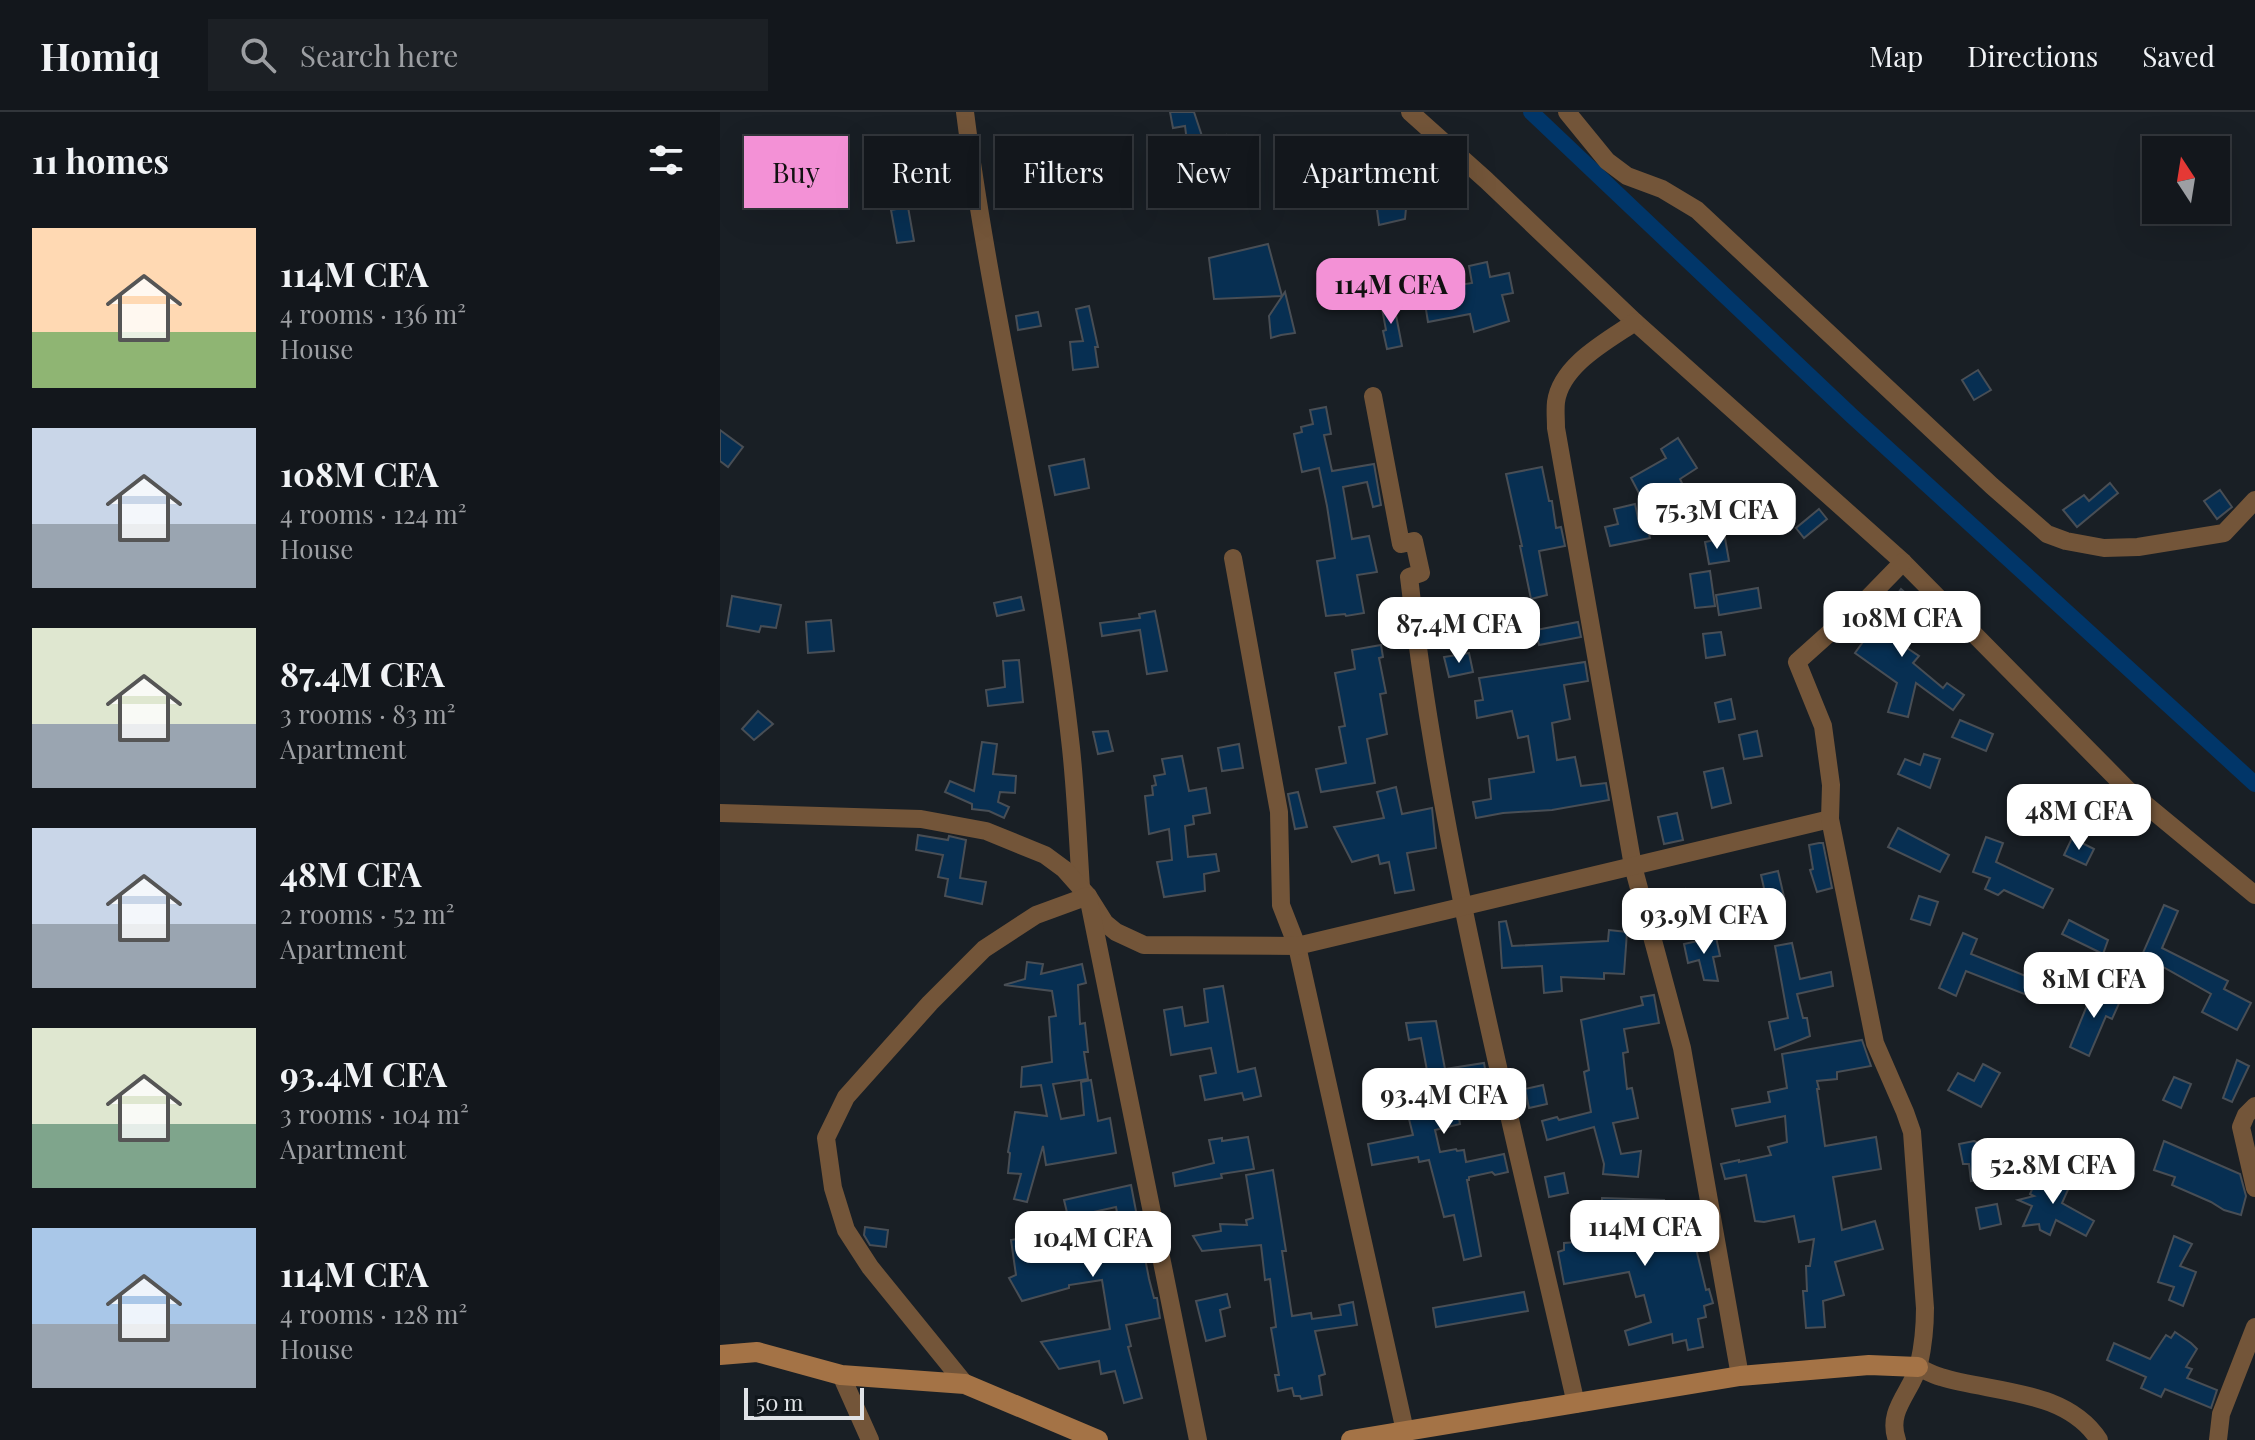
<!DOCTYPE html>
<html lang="en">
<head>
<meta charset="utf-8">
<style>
	:root { --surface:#13171c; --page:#1c2025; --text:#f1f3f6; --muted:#9d9fa3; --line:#32363b; --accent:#f391d6 }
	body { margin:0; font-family:"Playfair Display",serif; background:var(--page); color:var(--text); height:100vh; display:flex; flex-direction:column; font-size:30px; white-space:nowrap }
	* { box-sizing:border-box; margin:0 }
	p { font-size:26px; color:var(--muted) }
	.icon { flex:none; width:44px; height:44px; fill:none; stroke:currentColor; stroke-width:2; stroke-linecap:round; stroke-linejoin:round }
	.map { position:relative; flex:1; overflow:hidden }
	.side { display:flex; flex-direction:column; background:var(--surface); width:720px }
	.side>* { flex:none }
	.hud { position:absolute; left:24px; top:24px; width:760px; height:72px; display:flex; gap:16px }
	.needle { width:52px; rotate:348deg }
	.tools { position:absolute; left:1422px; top:24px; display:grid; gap:16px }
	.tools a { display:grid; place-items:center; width:88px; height:88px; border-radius:0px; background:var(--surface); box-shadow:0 8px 32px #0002,0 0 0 2px var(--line); font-size:40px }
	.scale { position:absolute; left:24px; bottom:20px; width:120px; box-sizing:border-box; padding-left:8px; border:4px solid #e0e3e7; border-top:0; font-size:22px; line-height:28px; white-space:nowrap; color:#e0e3e7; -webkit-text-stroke:6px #10161b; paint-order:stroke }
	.price { position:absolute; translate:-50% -68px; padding:0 18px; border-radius:16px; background:#fff; color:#222; font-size:26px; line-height:52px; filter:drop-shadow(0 2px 4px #0008) }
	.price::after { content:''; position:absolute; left:50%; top:48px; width:24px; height:18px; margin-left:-12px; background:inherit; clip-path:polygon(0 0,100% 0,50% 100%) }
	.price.selected { background:var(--accent); color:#111 }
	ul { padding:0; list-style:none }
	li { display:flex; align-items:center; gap:24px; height:200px; padding:0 32px }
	li span { display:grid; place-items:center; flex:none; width:224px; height:160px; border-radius:0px; color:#555 }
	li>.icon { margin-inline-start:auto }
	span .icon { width:96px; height:96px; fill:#fffc; stroke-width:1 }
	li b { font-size:34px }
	h2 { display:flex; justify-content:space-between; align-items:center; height:96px; padding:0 32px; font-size:34px }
	.chip { padding:0 28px; border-radius:0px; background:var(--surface); box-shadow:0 8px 32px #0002,0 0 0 2px var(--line); font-size:28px; line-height:72px }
	.chip.selected { background:var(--accent); color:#111 }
	header { display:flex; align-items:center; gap:48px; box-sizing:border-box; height:112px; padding:0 40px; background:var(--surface); border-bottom:2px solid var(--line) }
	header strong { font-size:38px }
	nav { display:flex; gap:44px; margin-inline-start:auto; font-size:28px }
	.search { width:560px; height:72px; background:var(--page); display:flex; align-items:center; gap:20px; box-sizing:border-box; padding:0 28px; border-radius:0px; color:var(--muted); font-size:30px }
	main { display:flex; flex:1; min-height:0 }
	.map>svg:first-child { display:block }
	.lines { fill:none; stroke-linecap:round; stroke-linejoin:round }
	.canal { stroke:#013669; stroke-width:16 }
	.building { fill:#072f52; stroke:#484e55; stroke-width:2; fill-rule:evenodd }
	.minor { stroke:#735539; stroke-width:18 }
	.secondary { stroke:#a47346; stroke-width:20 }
</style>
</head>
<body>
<header>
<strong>Homiq</strong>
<div class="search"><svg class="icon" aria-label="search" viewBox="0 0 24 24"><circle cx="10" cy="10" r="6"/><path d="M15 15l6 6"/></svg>Search here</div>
<nav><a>Map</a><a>Directions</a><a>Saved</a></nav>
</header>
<main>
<section class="side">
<h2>11 homes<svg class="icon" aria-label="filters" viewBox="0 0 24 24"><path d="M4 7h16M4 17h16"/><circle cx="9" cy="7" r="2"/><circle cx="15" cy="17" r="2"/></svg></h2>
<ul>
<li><span style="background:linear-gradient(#ffd9b3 65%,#8fb573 0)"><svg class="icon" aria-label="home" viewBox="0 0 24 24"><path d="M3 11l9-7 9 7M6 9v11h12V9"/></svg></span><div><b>114M CFA</b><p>4 rooms · 136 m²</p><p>House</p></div></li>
<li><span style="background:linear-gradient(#c9d6e8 60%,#9aa5b1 0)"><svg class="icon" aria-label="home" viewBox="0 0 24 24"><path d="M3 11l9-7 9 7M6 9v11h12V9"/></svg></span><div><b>108M CFA</b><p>4 rooms · 124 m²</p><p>House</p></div></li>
<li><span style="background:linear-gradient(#dfe7d0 60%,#9aa5b1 0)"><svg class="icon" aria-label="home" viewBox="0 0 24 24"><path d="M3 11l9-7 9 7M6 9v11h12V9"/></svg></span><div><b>87.4M CFA</b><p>3 rooms · 83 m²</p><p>Apartment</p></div></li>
<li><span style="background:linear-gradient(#c9d6e8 60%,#9aa5b1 0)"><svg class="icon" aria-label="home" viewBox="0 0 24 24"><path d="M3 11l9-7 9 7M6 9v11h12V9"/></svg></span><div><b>48M CFA</b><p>2 rooms · 52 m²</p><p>Apartment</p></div></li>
<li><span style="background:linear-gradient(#dfe7d0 60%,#7fa58c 0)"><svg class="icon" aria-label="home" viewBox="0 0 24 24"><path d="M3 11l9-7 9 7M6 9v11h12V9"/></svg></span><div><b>93.4M CFA</b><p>3 rooms · 104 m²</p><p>Apartment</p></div></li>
<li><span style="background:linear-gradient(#a9c7e8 60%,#9aa5b1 0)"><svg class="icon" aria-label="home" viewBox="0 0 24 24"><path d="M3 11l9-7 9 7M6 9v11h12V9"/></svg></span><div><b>114M CFA</b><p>4 rooms · 128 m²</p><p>House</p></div></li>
</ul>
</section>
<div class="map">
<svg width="1535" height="1328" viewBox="0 0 1535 1328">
	<rect width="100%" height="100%" fill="#191f25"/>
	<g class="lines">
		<path class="canal" d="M811,0L1132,304L1535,672"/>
	</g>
	<g class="building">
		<path d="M450,0H474L483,27L506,23L509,47L482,51L481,44L469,46L465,14L453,16Z"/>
		<path d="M651,38L657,62L636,65L635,43Z"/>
		<path d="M687,86L685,107L659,113L656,90Z"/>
		<path d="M188,95L194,129L177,131L171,98Z"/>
		<path d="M548,132L562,184L494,187L489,146Z"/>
		<path d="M767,150L770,165L789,161L793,181L782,183L789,209L754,220L750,202L708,210L703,179L752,171L749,154Z"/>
		<path d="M565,180L575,221L561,223L551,226L549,204Z"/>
		<path d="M673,188L682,234L667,237L663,219L666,218L661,191Z"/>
		<path d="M369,194L378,235H375L378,255L353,258L350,230L363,229L356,197Z"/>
		<path d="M318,200L321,214L298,218L296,204Z"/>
		<path d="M1258,258L1271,278L1254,288L1242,268Z"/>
		<path d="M606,295L611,322L604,323L612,359L654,352L661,393L653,395L647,370L623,375L632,427L649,424L657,460L637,463L644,501L626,504L625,502L606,504L597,449L615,446L607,394L599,356L582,360L574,322L582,320L581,315L593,312L590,298Z"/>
		<path d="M0,318L23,335L8,355L0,349Z"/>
		<path d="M958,326L977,356L960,367L975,399L958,407L942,373L921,385L911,366L946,346L941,337Z"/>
		<path d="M364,347L369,376L335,383L329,354Z"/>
		<path d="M822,355L829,389H832L836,416L841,415L845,434L819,439L827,483L811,487L800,434H802L786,362Z"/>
		<path d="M1390,371L1398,381L1357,415L1343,398L1364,383L1369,389Z"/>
		<path d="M1500,378L1512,395L1497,407L1484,389Z"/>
		<path d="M915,392L920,415L927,414L930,426L890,434L885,415L898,412L894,397Z"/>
		<path d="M1099,397L1107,407L1084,426L1076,416Z"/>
		<path d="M1005,426L1009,449L989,452L985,430Z"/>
		<path d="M990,459L995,494L975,496L970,462Z"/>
		<path d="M1038,476L1041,496L999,503L996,483Z"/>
		<path d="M1181,477L1202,496L1194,505L1190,501L1172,526L1199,544L1193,551L1223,576L1227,571L1244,583L1233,598L1196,571L1188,605L1168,600L1177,571L1135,541Z"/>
		<path d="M12,484L61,493L56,516L41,514L39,520L7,514Z"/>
		<path d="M301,485L304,498L277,504L274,491Z"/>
		<path d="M435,499L447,559L427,562L420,518L382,524L380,511L420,506L419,502Z"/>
		<path d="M111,508L114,539L88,541L86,510Z"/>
		<path d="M858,510L861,525L819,533L816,518Z"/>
		<path d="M1001,520L1005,543L986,546L983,522Z"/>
		<path d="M661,533L663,545L659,546L666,581L660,582L667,622L647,627L655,671L601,680L596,657L626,651L619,615L625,614L615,561L635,557L632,538Z"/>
		<path d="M749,541L753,560L729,565L724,545Z"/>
		<path d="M299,548L303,590L268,594L266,578L285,575L283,549Z"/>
		<path d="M865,550L868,569L844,573L850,607L832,611L837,648L855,645L861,674L886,671L889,688L832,698L783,701L756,706L753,690L771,687L769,667L814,660L808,624L798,626L792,599L757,606L755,589L763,588L759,566Z"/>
		<path d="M1011,587L1015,607L999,610L995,591Z"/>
		<path d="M38,599L53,612L34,628L22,617Z"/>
		<path d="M1240,608L1273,622L1266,639L1232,625Z"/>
		<path d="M388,619L393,639L378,642L373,620Z"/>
		<path d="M1037,619L1042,644L1024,647L1019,623Z"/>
		<path d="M262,630L277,632L273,662L296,664L295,681L280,680L278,690L289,695L284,706L269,699L252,697V692L225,680L230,669L254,679Z"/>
		<path d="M519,632L523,656L502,659L498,636Z"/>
		<path d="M1204,642L1220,647L1210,676L1178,662L1185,647L1200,653Z"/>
		<path d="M462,644L469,679L486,676L490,701L473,704L474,712L465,714L468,745L496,742L499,759L484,762L485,779L444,785L437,750L452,748L449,717L429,722L425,684L433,683L432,674L436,673L434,664L445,662L442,647Z"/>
		<path d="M1003,656L1011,691L992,696L984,660Z"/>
		<path d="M676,675L682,702L712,696L716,736L687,741L694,778L675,781L669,750L660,752L658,743L632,750L614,715L664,706L657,680Z"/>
		<path d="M578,680L587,715L575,717L568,682Z"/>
		<path d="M957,701L963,728L944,732L938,705Z"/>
		<path d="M1178,716L1229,743L1220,760L1168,735Z"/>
		<path d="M198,723L228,728L229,724L246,728L240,766L266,770L262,792L225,784L228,767L218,765L223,743L196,738Z"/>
		<path d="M1266,725L1283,731L1276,750L1333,777L1323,796L1284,778L1278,783L1265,777L1270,766L1253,760Z"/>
		<path d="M1352,726L1374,737L1366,753L1344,743Z"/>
		<path d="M1099,731H1103L1112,776L1097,780L1090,758L1093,757L1089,733Z"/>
		<path d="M1058,759L1065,789L1048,794L1041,763Z"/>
		<path d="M965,777L972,806L959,809L952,780Z"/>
		<path d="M1199,784L1218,790L1210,813L1191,807Z"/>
		<path d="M1444,793L1458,799L1442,836L1508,869L1504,877L1531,891L1517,918L1482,900L1491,882L1422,843Z"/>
		<path d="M1349,808L1388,828L1383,842L1342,822Z"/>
		<path d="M786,809L792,834L888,829L889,818L907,820L904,862L884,861V867L841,865L842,879L824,881L822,854L782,856L779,810Z"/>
		<path d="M1243,821L1257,827L1251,842L1318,869L1312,885L1246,859L1236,884L1219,876Z"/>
		<path d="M996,825L1000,844L993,845L998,869L984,868L979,848L968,851L964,832Z"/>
		<path d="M1072,831L1080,867L1111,860L1113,874L1077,882L1083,906H1087L1090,924L1055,938L1049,910L1068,906L1055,834Z"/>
		<path d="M307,850L323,852L321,862L362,852L366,871L358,873L360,912L365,911L368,940H364L368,967L333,972L341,1007L364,1003L361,970L371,968L378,1009L390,1006L396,1041L326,1053L323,1034L307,1090L294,1087L301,1062L288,1061L290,1041L288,1040L295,1000L327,1004L321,973L301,975L302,955L332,950L329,905L336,904L332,879L284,873L305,867Z"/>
		<path d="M503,874L518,960L535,956L541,984L524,988L522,981L485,988L480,964L496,961L491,936L451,943L444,898L462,895L465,914L488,910L484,877Z"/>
		<path d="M1375,874L1401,887L1392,907L1386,904L1369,944L1350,935Z"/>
		<path d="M934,883L939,911L904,917L908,940L903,941L907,977L912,976L918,1006L893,1011L901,1042L921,1039L918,1065L883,1062L884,1052L874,1015L827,1028L822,1009L837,1005L839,1008L871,1000L864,960L869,958L861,908L923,893L921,885Z"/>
		<path d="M716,909L725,957L764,951L767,968L760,969L763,986L736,992L740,1012L715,1018L720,1040L736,1037L737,1039L744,1038L746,1050L784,1042L788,1060L775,1063L772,1060L749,1065V1068H747L761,1144L744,1148L734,1103L724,1105L709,1048L699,1050L698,1045L652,1053L648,1032L693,1023L689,1007L715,1002L701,926L689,928L686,911Z"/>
		<path d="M1142,928L1151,954L1117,960V967L1097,969L1099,977H1097L1105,1034L1156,1025L1161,1057L1113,1065L1122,1118L1155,1109L1163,1137L1115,1150L1124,1183L1103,1189L1105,1215L1086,1216L1083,1179H1087L1086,1154H1090L1094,1127L1079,1130L1074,1104L1044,1110L1035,1109L1026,1063L1005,1067L1001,1052L1019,1048V1050L1051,1043L1048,1035L1067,1030L1065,1004L1016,1014L1012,997L1050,990L1048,980L1067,976L1062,942Z"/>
		<path d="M1517,948L1529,954L1512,990L1503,986Z"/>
		<path d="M1263,952L1280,961L1261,995L1228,978L1238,961L1254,969Z"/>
		<path d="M1454,965L1471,972L1461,996L1443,988Z"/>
		<path d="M823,973L827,992L809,996L805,977Z"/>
		<path d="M528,1025L534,1057L501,1062L502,1066L455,1074L453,1061L494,1051L489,1028L502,1026V1029Z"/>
		<path d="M1254,1029L1293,1046L1286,1072L1271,1066L1251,1069L1249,1052H1243L1239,1032Z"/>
		<path d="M1444,1029L1520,1062L1526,1084L1521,1103L1504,1098L1491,1090L1452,1073L1455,1065L1434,1058Z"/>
		<path d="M1366,1031L1394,1041L1388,1058L1378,1055L1373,1067L1368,1064L1364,1072L1353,1067Z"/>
		<path d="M553,1058L566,1139H562L572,1204L591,1201L592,1207L621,1203L619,1193L633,1190L637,1213L595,1219L605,1262L599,1264L602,1283L581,1287L580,1284H574L572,1276L558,1279L555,1263H559L551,1216L556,1215L550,1167L545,1168L541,1133L482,1139L473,1124L501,1119L500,1112L527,1113L526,1108L533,1106L526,1063Z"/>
		<path d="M1321,1058L1351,1071L1342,1091L1374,1109L1366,1124L1336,1108L1330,1123L1320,1118L1319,1112L1303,1114L1312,1094L1298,1088L1314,1084L1310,1082Z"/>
		<path d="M844,1061L848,1081L829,1085L825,1065Z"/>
		<path d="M411,1073L429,1167L434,1186H437L440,1206L406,1213L411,1234L408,1235L422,1286L404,1291L395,1259L381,1262L379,1249L339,1257L321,1230L390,1217L382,1168L349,1173V1176L302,1189L289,1166L296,1163L291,1128L351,1117L344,1088ZM396,1095L404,1136L378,1140L369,1101Z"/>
		<path d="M882,1086L944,1088L939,1126L970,1119L972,1129L974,1128L986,1178L989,1177L993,1191L984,1194L986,1205L978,1207L983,1235L968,1238L966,1228L953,1231L952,1222L909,1233L905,1219L931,1210L924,1183L916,1185L909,1160L844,1172L838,1140L844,1138V1131L857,1130L856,1124L880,1119Z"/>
		<path d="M1277,1092L1281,1112L1260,1117L1256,1096Z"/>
		<path d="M145,1115L168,1118L166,1135L150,1133L144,1123Z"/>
		<path d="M1454,1124L1472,1132L1460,1154L1476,1160L1463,1194L1449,1188L1454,1175L1438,1170Z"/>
		<path d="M804,1180L808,1199L716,1215L713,1196Z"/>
		<path d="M507,1182L510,1195L500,1198L505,1224L486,1229L476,1189Z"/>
		<path d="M1455,1220L1471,1231L1477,1237L1466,1255L1472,1257L1467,1266L1497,1278L1491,1296L1445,1277L1441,1285L1421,1276L1426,1265L1387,1248L1394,1231L1430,1247L1446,1223L1451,1226Z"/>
	</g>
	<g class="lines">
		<g class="minor">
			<path d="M245,0C272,213 328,423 351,636C356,683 358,730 361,776"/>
			<path d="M690,0L766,68L915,210L1183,450L1408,678L1535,783"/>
			<path d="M847,0L887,49L907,64L942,77L977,98L1272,374L1327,422L1346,429L1384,436L1418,435L1504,421L1535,388"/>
			<path d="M915,210C887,229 841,253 836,290C835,298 836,307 836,316L913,754L962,936L1020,1264"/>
			<path d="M653,284L681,432L694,429L701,461L689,465C721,744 794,1018 856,1292"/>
			<path d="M513,446L559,700L561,793L577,834L685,1319"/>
			<path d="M0,701L201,707L266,719L325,743L344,757L368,784L385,811L396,820L424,833L577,834L1110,707"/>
			<path d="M1535,994L1526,1003L1521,1015L1535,1076"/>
			<path d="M1198,1255C1206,1259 1213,1263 1221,1265C1273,1281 1346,1277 1379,1328"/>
			<path d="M121,1263L150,1328"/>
			<path d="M245,1272L150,1155L126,1118L113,1076L106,1026L126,985L210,891L264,837L316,803L368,784L478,1328"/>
			<path d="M1177,1328C1166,1298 1192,1280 1199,1252C1203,1234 1205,1214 1205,1196L1192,1020L1185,1000L1155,931L1110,707L1111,673L1103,614L1077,550L1145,489L1183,450"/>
			<path d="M1498,1328L1501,1302L1535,1215"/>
		</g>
		<g class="secondary">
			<path d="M0,1243L37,1240L121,1263L245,1272L378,1328"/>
			<path d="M631,1328L1020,1264L1149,1253L1198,1255"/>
		</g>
	</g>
</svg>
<div class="tools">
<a><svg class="needle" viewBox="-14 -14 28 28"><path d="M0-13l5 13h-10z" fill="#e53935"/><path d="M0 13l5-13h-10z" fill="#9d9fa3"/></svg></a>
</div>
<div class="scale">50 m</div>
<b class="price selected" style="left:671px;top:214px">114M CFA</b>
<b class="price" style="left:997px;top:439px">75.3M CFA</b>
<b class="price" style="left:1182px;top:547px">108M CFA</b>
<b class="price" style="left:739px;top:553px">87.4M CFA</b>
<b class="price" style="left:1359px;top:740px">48M CFA</b>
<b class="price" style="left:984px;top:844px">93.9M CFA</b>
<b class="price" style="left:1374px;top:908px">81M CFA</b>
<b class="price" style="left:724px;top:1024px">93.4M CFA</b>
<b class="price" style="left:1333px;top:1094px">52.8M CFA</b>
<b class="price" style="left:925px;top:1156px">114M CFA</b>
<b class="price" style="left:373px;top:1167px">104M CFA</b>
<div class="hud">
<a class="chip selected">Buy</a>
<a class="chip">Rent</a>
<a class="chip">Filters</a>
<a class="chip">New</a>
<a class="chip">Apartment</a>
</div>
</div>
</main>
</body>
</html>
